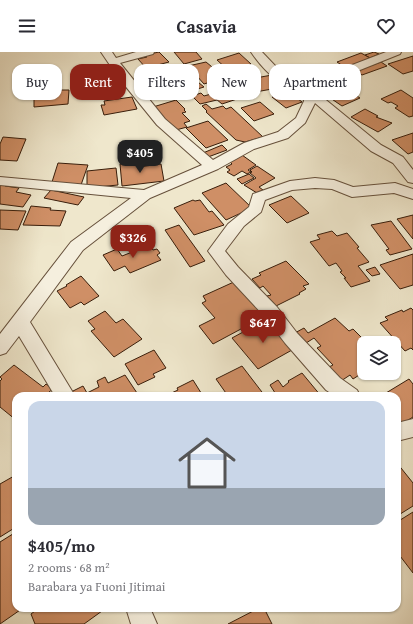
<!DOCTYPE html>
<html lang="en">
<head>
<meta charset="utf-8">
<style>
	:root { --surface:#fff; --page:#f2f2f3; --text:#2b2b33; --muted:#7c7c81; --accent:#8f2418 }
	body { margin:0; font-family:"Gentium Book Plus",serif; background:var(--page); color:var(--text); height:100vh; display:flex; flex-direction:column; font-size:15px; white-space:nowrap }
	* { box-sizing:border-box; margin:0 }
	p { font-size:13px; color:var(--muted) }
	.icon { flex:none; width:22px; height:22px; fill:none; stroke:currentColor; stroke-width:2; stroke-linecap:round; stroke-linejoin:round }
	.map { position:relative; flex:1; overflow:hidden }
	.drawer { position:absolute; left:12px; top:340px; width:389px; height:220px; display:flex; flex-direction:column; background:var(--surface); border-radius:12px; box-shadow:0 1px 3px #0004 }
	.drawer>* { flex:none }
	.hud { position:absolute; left:12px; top:12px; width:389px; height:36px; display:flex; gap:8px }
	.controls { position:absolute; left:357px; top:284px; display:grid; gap:8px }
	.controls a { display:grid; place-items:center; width:44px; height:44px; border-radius:8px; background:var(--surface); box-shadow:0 1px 3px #0004; font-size:20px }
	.price { position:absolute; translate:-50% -34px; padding:0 9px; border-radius:8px; background:var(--accent); color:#fff; font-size:13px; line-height:26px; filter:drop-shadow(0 1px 2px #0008) }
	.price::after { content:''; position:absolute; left:50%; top:24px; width:12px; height:9px; margin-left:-6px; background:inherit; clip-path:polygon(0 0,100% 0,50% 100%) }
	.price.current { background:#222; color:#fff }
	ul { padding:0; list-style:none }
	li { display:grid; align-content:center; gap:8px; height:212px; padding:0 16px }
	li span { display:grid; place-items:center; height:124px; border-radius:12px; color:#555 }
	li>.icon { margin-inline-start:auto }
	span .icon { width:72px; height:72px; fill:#fffc; stroke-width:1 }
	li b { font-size:17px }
	.pill { padding:0 14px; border-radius:12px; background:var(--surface); box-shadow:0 1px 3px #0004; font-size:14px; line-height:36px }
	.pill.current { background:var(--accent); color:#fff }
	header { display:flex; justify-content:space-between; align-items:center; height:52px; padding:0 16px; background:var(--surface); font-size:18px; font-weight:600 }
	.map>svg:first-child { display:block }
	.building { fill:#cf8f66; stroke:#391e0b }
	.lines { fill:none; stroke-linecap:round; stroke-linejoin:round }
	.street-casing { stroke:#66503b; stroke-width:2 }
	.street { fill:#f5efde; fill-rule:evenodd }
</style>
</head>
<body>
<header><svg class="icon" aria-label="menu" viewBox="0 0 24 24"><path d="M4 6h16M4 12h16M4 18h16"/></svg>Casavia<svg class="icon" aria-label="heart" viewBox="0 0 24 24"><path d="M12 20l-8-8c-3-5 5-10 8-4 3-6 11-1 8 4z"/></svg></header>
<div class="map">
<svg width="413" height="572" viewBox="0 0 413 572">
	<rect width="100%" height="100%" fill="#efe7cc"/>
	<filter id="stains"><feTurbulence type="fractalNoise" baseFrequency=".005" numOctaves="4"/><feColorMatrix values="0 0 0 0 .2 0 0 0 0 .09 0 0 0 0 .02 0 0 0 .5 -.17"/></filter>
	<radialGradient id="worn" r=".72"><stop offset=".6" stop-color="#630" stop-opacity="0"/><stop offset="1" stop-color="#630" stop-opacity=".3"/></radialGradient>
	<g class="building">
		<path d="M159,0L169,10L146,16L138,7L147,5L145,3Z"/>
		<path d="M174,0H196L202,7L184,12Z"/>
		<path d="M374,0L379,2L370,6L365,3Z"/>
		<path d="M239,1L251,12L247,13L250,16L238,20L235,17L228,18L217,8Z"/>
		<path d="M361,1L370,6L346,16L337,10Z"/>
		<path d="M413,4V19L403,22L388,12Z"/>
		<path d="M206,10L217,19L220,18L226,25L204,32L188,14Z"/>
		<path d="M381,10L387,14L362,23L356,19Z"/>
		<path d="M187,21L204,35L194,38L178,23Z"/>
		<path d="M272,23L283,35L250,41L239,29Z"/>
		<path d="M229,31L246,44L222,52L216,47L218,46L215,43H217L211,37Z"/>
		<path d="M341,34L360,46L342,54L323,41Z"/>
		<path d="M59,38H69L68,52L34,55V43L59,42Z"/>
		<path d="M401,38L413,46V64L409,65L395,56L398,54L391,50L388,51L381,47Z"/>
		<path d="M288,39L302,50L286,56L272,45Z"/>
		<path d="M201,41L204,44L211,42L217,48L200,52L192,44Z"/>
		<path d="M132,45L137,57L104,63L101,53H105L104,49Z"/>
		<path d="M176,48L185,57L184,58L186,60L182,61L190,69L184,71L187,75L176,78L153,55Z"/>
		<path d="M260,50L274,62L254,69L241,56Z"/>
		<path d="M206,52L212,57L223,54L226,57L231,55L263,85L245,90L236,88L206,60L207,59L202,54Z"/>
		<path d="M365,57L378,64L376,65L392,71L378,80L351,65Z"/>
		<path d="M208,69L228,88L206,96L186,76Z"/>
		<path d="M413,81V100L408,102L392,88Z"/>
		<path d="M3,85L26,87L17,109L0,108V92Z"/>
		<path d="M222,93L227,98L208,105L203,101Z"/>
		<path d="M242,103L256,113L248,118L251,120L247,122L242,119L234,124L227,120L230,118L226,115L232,112L230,110Z"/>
		<path d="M137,110L138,115L161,112L164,129L122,134L120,112Z"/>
		<path d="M58,111L88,113L81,133L52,130Z"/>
		<path d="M257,114L275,126L259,135L263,138L257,141L244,133L256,126L250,121L252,120L250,118Z"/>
		<path d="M116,116L118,133L87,136V119Z"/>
		<path d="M249,122L254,126L242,132L237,127Z"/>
		<path d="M0,131L6,132L5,134L19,136L16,140L31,143L23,155L0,152Z"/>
		<path d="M226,131L252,156L226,168L202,141Z"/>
		<path d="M51,138L84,145L78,153L44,146Z"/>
		<path d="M291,144L309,161L287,171L269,153Z"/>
		<path d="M193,148L195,149L200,148L209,160L212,159L224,173L194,183L174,156Z"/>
		<path d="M31,154L51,156L50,158L66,159L60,174L23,173Z"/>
		<path d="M0,158L26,159L18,178L0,177Z"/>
		<path d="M413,163V187L397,167Z"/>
		<path d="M391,169L412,197L390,203L386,198L389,197L371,173Z"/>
		<path d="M179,173L205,209L190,215L165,178Z"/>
		<path d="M332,179L337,184L347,181L359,195L357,196L369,210L358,214L370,229L351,235L344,226H346L340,220L342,219L336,211L329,214L310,190L320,187L317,183Z"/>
		<path d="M150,193L153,198L157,197L160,201L157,203L161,208L130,221L125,214L114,219L103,203L117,197L122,204Z"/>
		<path d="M413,202V233L400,237L380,213Z"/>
		<path d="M286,209L309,232L303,234L306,237L299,241L300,242L276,254L267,244L271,243L263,234L260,236L252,227L261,223L259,221Z"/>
		<path d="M375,215L380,222L372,224L366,218Z"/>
		<path d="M81,224L99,244L84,253L81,250L70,256L57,239L67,234L66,233Z"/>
		<path d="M236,229L267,263L213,292L199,274L215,266L202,251L206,249L203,244Z"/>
		<path d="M411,256L413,258V298L411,296L405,299L380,271L388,268L385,265L402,258L403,260Z"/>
		<path d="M105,259L116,271L123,267L142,287L114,305L91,279L95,277L88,269Z"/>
		<path d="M269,266L292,298L258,317L232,286Z"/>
		<path d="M335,266L349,279L353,277L367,291H364V320L353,327L350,323L341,329L329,315L333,313L317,296L321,294L314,286L303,293L293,282L304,276L308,281Z"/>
		<path d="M154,298L166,316L153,322L155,325L138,333L125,312Z"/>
		<path d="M14,313L43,335L46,332L53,337L49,340L55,344H16V368L0,355V329L2,327L0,325Z"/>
		<path d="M242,314L265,344H228L216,327Z"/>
		<path d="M302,321L321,344H277L270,333L278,328L283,335L289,330L288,329Z"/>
		<path d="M125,323L139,344H73L71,340L83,334L87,341L99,335L97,329L105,325L108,331Z"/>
		<path d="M409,327L413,332V365L397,375V344H381Z"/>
		<path d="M193,328L203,344H165L178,338L177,336Z"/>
		<path d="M397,411L413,431V454L397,464Z"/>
		<path d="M14,424L16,427V475L0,485V432Z"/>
		<path d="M413,460V521L397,500V470Z"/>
		<path d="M16,480V556H23L0,572V490Z"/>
		<path d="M39,556H100L102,559L84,572H35L31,562Z"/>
		<path d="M259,556H264L272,572H228Z"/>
	</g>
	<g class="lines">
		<g class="street-casing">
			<g id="street">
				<path d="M101,0H112L116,6L136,0H154L153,2L120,11L165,67L213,108L244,91L278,80L296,66L304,49L303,41C281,35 264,19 251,0H262L283,22L303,34L305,31L386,0H401L400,2L315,36V39L381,93L403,105L413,118V131L408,130L393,111L371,99L315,51L305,71L288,86L254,97L218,117L150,146L83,198L30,270L75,344H55L19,284L6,301L0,303V282L71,190L131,146L0,133V125L144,138L202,113L157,73L118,25Z"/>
				<path d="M315,126L334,128L353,135L395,131L413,137V147L394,141L352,145L332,137L315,136L292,138L265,148L261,160L244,174L225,199L238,215L277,255L297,281L340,326L357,338L360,344H335L326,338L285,291L265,265L226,223L208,199L228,172L249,155L253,142L290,129Z"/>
				<path d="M413,367V385L397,389V371Z"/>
				<path d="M126,556H150L157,572H131Z"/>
			</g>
		</g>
		<use href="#street" class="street"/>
	</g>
	<rect width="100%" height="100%" filter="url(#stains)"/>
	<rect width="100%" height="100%" fill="url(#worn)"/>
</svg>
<div class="controls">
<a><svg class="icon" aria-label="layers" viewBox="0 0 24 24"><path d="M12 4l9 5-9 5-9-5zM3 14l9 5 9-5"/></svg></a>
</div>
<b class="price current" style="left:140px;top:122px">$405</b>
<b class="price" style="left:133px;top:207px">$326</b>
<b class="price" style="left:263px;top:292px">$647</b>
<div class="hud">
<a class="pill">Buy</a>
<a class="pill current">Rent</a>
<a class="pill">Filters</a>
<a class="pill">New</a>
<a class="pill">Apartment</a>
</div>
<section class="drawer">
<ul>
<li><span style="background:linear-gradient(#c9d6e8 70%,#9aa5b1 0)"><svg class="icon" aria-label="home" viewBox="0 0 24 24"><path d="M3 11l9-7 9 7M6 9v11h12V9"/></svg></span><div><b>$405/mo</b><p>2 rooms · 68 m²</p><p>Barabara ya Fuoni Jitimai</p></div></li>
</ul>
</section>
</div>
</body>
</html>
